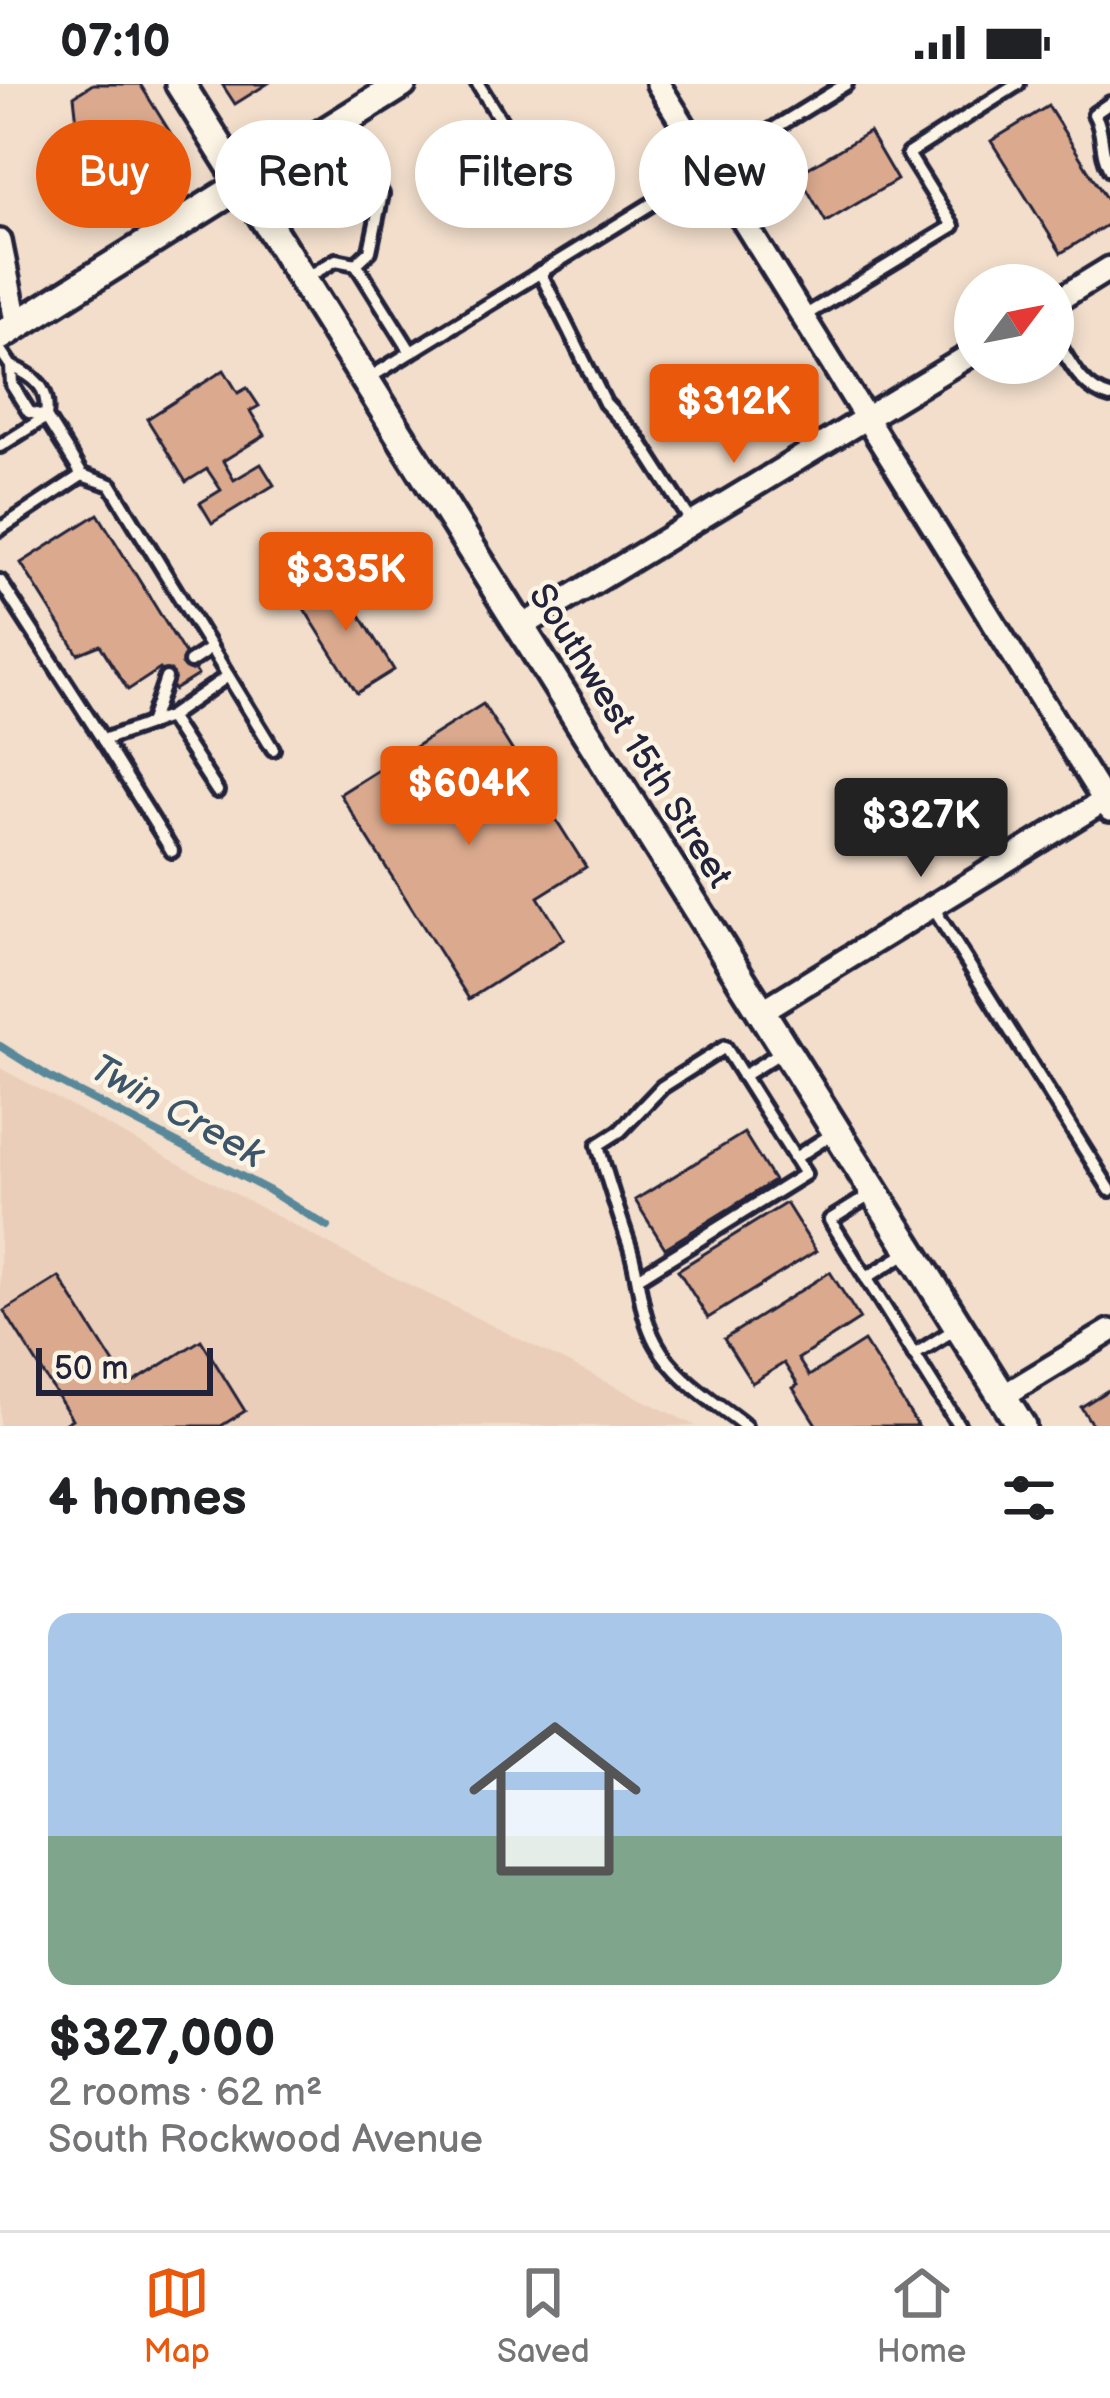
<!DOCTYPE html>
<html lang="en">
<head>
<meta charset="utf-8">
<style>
	:root { --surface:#fff; --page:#f2f2f2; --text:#202124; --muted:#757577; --line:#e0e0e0; --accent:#ea580c }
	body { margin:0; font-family:"Balsamiq Sans",sans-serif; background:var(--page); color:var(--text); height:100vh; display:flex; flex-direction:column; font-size:45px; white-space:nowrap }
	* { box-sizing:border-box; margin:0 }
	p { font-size:39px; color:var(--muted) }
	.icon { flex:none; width:66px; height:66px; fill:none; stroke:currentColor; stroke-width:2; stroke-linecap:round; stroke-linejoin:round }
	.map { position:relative; height:1342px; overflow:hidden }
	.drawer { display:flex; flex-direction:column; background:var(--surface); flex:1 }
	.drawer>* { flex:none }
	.top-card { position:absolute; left:36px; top:36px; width:1038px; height:108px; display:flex; gap:24px }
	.needle { width:78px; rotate:58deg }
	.tools { position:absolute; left:954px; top:180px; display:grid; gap:24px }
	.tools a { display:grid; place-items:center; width:120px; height:120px; border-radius:50%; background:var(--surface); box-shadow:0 6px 18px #0003; font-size:60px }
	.scale { position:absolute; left:36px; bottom:30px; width:177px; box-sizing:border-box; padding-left:12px; border:6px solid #22223b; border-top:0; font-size:33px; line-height:42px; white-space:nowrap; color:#22223b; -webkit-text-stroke:9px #fcf5e5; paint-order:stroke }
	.price { position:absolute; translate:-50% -102px; padding:0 27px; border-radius:12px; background:var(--accent); color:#fff; font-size:39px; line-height:78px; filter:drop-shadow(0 3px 6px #0008) }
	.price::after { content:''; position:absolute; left:50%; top:72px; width:36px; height:27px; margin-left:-18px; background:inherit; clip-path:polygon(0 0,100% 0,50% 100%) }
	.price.selected { background:#222; color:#fff }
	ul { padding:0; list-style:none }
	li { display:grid; align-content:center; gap:24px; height:636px; padding:0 48px }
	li+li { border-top:3px solid var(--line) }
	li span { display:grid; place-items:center; height:372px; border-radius:24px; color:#555 }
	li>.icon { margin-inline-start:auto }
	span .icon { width:216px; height:216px; fill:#fffc; stroke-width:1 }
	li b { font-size:51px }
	h2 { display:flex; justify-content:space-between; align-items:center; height:144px; padding:0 48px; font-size:51px }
	.chip { padding:0 42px; border-radius:54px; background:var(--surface); box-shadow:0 6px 18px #0003; font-size:42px; line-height:108px }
	.chip.selected { background:var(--accent); color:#fff }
	.status { display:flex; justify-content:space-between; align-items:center; height:84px; padding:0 60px; background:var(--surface); direction:ltr }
	.status svg { height:33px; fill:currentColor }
	.tab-bar { display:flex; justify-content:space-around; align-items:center; height:168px; border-top:3px solid var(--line); background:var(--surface); font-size:33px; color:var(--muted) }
	.tab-bar a { display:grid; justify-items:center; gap:6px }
	.tab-bar .selected { color:var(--accent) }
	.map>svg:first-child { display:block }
	.built { fill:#ebceb9 }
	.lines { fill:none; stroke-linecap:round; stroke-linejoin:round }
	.stream { stroke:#59889a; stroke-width:8 }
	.building { fill:#dbaa8e; stroke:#22223b; stroke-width:3 }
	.service-casing { stroke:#22223b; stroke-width:20 }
	.minor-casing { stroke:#22223b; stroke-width:30 }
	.secondary-casing { stroke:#22223b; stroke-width:36 }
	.service { stroke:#fcf5e5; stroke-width:10 }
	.minor { stroke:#fcf5e5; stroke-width:21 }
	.secondary { stroke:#fcf5e5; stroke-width:27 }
	.labels { text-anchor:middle; stroke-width:9; stroke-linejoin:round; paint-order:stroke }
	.street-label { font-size:36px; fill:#22223b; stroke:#fcf5e5 }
	.water-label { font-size:39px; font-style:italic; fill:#3d556a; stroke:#fcf5e5 }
</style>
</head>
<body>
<div class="status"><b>07:10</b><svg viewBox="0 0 49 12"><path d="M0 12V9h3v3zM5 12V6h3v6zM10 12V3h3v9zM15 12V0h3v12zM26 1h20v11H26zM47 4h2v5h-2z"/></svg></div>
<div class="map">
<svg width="1110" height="1342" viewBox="0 0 1110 1342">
	<rect width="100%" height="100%" fill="#f2decb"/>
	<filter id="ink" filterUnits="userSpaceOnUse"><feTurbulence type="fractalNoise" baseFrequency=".00833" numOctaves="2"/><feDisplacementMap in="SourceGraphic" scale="24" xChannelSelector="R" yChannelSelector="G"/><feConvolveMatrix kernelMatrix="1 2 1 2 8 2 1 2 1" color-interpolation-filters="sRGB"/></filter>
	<g filter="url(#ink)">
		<path class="built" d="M0,984L357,1175L696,1342H0Z"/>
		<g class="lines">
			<path class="stream" d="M0,962L49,993L268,1106L328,1143"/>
		</g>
		<g class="building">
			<path d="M93,0H140L186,74L120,115L78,48L74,12Z"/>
			<path d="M222,0H267L235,20Z"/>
			<path d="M1048,22L1110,121V139L1061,169L991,57Z"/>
			<path d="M869,48L897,96L826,138L798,90Z"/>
			<path d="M224,286L238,309L247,304L259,322L250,327L265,351L223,377L234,396L261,380L274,401L212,439L200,419L221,406L207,385L186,398L147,335Z"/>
			<path d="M98,430L198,591L174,606L160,585L128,606L100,561L78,570L21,479Z"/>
			<path d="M336,492L394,586L357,609L298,515Z"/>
			<path d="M483,620L586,783L538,813L564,855L469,915L340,710Z"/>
			<path d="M744,1049L774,1097L665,1164L635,1116Z"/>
			<path d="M786,1119L816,1167L708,1234L678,1186Z"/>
			<path d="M830,1188L860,1235L798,1275L809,1292L864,1257L918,1342H817L793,1304L798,1301L784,1279L752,1299L724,1255Z"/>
			<path d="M59,1193L128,1302L201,1256L245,1327L221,1342H61L72,1335L4,1227Z"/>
			<path d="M1110,1305V1342H1093L1081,1323Z"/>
		</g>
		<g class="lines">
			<g class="service-casing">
				<g id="service">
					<path d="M478,0L530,84"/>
					<path d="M1110,19L1094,30C1105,48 1099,67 1110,86"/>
					<path d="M356,180L411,268"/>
					<path d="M540,188L605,319L637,353L693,440"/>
					<path d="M306,194L336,176L356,180L370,167L382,110L338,40"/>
					<path d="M804,232L953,142L908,70L1018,0"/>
					<path d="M1053,251C1068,274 1081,306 1110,313"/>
					<path d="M0,266L11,282L12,301L29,328L46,333"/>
					<path d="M11,282C36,293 50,304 46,333L82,391L111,401L273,665"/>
					<path d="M369,294L846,0"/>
					<path d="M0,362L46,333"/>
					<path d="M0,445L82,391"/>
					<path d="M0,497L103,656L169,633"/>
					<path d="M190,578L211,564"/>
					<path d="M150,640L166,594"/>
					<path d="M103,656L172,767"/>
					<path d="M217,707L169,633L228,592"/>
					<path d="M932,822L1110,1106"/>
					<path d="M743,992L783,967"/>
					<path d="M795,1074L837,1047"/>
					<path d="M875,1108L830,1136L959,1342"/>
					<path d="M638,1194L805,1090L725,963L662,1003L620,1047L598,1061C607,1095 618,1127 629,1160C640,1193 639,1228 656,1259C675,1295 715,1318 745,1342"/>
					<path d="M866,1194L908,1168"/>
					<path d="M914,1271L957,1244"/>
				</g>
			</g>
			<g class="minor-casing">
				<g id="minor">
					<path d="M658,0L1110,726"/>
					<path d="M0,157L17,242"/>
					<path d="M1053,219L1110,184"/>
					<path d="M521,543L975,268"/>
					<path d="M762,927L1110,713"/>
					<path d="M1003,1312L1110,1247"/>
				</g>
			</g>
			<g class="secondary-casing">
				<g id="secondary">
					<path d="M180,0L1021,1342"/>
					<path d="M0,252L402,0"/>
				</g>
			</g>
			<use href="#service" class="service"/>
			<use href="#minor" class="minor"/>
			<use href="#secondary" class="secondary"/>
		</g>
	</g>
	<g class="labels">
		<g class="street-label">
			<text transform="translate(632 651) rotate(58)" y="13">Southwest 15th Street</text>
		</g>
		<g class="water-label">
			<text transform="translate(178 1026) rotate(29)" y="14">Twin Creek</text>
		</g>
	</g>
</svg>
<div class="tools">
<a><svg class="needle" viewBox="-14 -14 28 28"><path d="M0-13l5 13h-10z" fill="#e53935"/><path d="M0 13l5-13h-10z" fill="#757577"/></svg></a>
</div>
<div class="scale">50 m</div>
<b class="price" style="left:734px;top:382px">$312K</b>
<b class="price" style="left:346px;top:550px">$335K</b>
<b class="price" style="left:469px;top:764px">$604K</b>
<b class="price selected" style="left:921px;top:796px">$327K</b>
<div class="top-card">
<a class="chip selected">Buy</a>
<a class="chip">Rent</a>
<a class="chip">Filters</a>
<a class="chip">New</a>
</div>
</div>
<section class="drawer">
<h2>4 homes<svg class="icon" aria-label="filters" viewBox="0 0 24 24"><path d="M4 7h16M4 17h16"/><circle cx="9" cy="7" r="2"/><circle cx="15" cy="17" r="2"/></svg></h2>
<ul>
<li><span style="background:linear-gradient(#a9c7e8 60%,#7fa58c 0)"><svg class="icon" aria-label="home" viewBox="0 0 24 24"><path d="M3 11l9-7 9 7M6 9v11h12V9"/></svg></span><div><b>$327,000</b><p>2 rooms · 62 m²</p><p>South Rockwood Avenue</p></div></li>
</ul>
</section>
<nav class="tab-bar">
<a class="selected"><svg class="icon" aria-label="map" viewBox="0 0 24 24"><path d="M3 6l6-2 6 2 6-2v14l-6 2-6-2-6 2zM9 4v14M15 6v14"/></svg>Map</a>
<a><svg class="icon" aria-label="saved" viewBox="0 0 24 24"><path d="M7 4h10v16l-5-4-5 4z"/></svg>Saved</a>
<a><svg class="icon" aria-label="home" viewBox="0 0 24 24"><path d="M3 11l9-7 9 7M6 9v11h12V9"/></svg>Home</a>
</nav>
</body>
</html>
